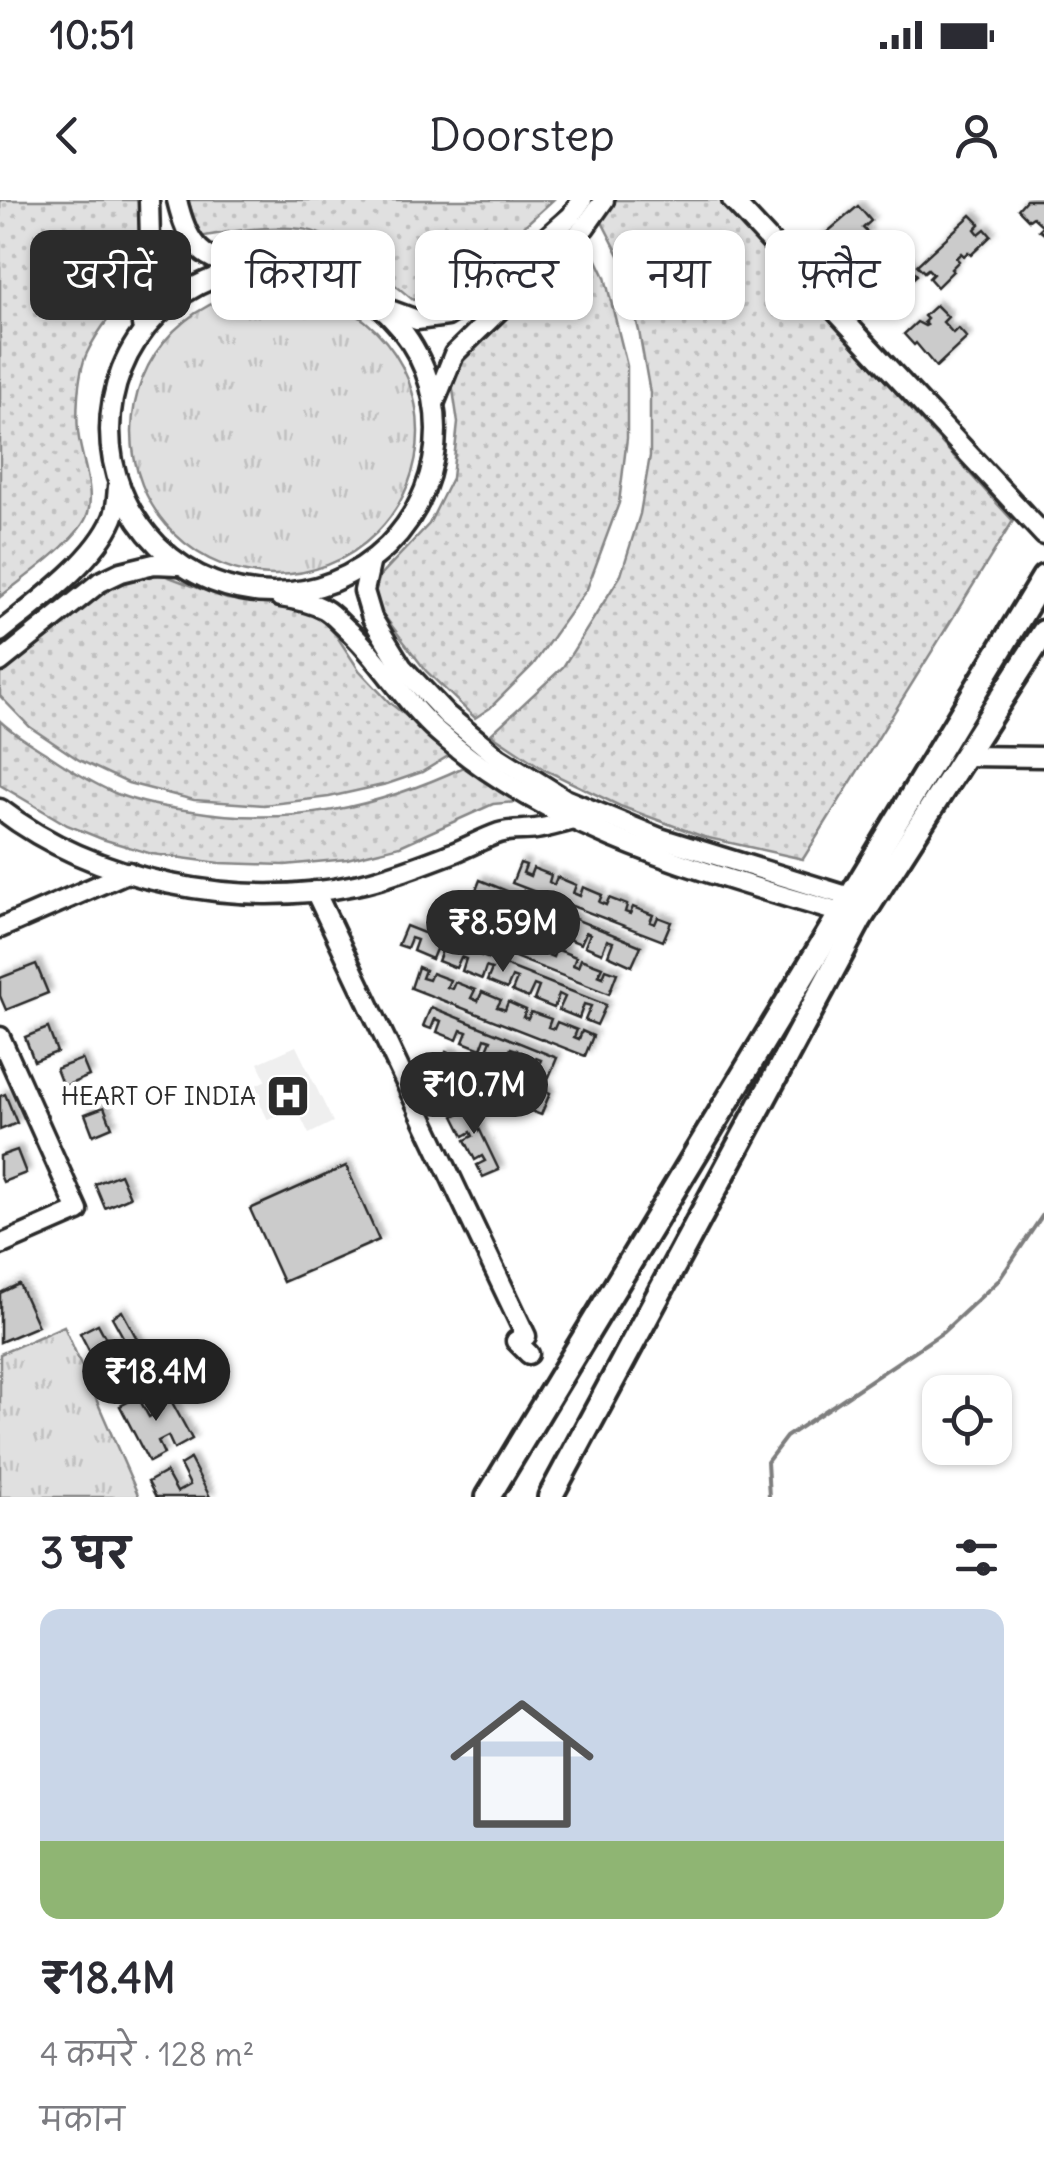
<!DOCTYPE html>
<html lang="hi">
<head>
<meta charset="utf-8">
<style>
	:root { --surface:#fff; --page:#f2f2f3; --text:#2b2b33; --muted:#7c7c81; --accent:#2b2b2b }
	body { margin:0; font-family:Delius,"Playpen Sans Deva",sans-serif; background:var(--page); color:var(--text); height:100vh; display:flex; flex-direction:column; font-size:38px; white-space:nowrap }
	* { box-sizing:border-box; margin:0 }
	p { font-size:32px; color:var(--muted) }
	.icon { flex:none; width:55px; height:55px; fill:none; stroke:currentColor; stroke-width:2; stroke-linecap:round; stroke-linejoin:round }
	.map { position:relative; height:1297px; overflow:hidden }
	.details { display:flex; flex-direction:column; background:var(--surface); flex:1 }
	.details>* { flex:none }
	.guide { position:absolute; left:30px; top:30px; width:985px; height:90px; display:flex; gap:20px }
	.tools { position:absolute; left:922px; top:1175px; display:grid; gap:20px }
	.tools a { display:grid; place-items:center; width:90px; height:90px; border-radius:20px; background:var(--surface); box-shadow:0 2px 8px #0004; font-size:50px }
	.price { position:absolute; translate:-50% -85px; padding:0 22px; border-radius:35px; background:var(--accent); color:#fff; font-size:32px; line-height:65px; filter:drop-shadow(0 2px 5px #0008) }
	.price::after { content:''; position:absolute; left:50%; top:60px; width:30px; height:22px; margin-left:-15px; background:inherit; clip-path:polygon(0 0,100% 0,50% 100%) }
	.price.current { background:#222; color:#fff }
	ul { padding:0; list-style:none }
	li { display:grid; align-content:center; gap:20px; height:530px; padding:0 40px }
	li span { display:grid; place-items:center; height:310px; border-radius:20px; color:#555 }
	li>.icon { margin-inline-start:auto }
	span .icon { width:180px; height:180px; fill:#fffc; stroke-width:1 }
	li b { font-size:42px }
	h2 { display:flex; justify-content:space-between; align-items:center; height:120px; padding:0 40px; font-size:42px }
	.pill { padding:0 35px; border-radius:20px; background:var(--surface); box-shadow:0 2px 8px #0004; font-size:35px; line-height:90px }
	.pill.current { background:var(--accent); color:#fff }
	.status { display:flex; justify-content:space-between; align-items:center; height:70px; padding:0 50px; background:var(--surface); direction:ltr }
	.status svg { height:28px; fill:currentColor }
	header { display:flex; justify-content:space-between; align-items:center; height:130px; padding:0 40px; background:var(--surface); font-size:45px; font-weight:600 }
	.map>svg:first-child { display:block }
	.built { fill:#efefef }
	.grass { fill:url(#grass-dots); stroke:#868686; stroke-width:2.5 }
	.park { fill:url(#park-tufts); stroke:#868686; stroke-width:2.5 }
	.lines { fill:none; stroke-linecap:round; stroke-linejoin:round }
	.stream { stroke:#7e7e7e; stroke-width:4 }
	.building { fill:#cbcbcb; stroke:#2b2b2b; stroke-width:2.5; filter:url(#shadow) }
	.minor-casing { stroke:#2b2b2b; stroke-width:25 }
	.major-casing { stroke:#2b2b2b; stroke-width:30 }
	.minor { stroke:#fff; stroke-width:18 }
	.major { stroke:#fff; stroke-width:22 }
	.labels { text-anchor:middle; stroke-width:9; stroke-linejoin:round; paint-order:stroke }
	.poi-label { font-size:25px; fill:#2b2b2b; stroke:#fff; text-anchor:end }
</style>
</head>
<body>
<div class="status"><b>10:51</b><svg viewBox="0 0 49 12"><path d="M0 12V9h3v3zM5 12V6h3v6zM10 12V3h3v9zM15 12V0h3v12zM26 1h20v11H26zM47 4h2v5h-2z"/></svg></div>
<header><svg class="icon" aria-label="back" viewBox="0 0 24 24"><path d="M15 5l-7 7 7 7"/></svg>Doorstep<svg class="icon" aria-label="person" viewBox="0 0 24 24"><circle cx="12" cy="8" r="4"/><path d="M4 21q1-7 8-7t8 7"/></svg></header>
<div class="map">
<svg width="1044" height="1297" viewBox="0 0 1044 1297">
	<defs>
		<pattern id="grass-dots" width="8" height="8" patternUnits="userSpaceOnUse" patternTransform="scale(2.5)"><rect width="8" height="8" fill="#e0e0e0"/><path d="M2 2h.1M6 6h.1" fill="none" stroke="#c0c0c0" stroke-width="1.8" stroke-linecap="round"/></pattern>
		<pattern id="park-tufts" width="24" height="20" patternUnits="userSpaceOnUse" patternTransform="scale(2.5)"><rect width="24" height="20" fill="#e0e0e0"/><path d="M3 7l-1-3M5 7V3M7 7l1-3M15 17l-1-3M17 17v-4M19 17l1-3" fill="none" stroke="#c0c0c0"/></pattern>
		<filter id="shadow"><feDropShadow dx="4.5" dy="-4.5" stdDeviation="2.5" flood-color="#0004"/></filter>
	</defs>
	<rect width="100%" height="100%" fill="#fff"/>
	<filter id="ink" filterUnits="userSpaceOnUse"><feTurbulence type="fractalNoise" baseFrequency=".01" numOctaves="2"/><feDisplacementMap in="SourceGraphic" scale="20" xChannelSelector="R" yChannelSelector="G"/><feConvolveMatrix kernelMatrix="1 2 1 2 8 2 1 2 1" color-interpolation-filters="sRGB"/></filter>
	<g filter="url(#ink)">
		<path class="built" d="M296,846L333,922L309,934L296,907L268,920L252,887L266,880L258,863Z"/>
		<g class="grass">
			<path d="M0,0H138L143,81C121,102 100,125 87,153C77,174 75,222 80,244C84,265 94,291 88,313C80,340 23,378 0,397Z"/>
			<path d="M188,0H553L468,77L439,93L413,100C385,77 337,33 301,29C267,25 233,31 200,37Z"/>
			<path d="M612,0H720L1013,321L803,659L704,637L620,606L545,570L491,534L563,467L621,375L640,314L650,256V193L639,131L621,59L600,18Z"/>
			<path d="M586,37L605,77L627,166V238L619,303L587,389L533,465L490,508L475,518L426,471L379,409L375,390L380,376L429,324L452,278L458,223L452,183L459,160Z"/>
			<path d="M156,372L227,399L312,410L336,435L359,470L390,503L453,553L422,572L387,584L329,597L264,605L194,600L128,583L79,560L30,527L0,496V472L111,387Z"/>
			<path d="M0,521C15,535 33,545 50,556C71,570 94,584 117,594C140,603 167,608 192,611C290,627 377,608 466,566L527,601L493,604L400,646L347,659L285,665L219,663L152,654L102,639L67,625L0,585Z"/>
		</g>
		<g class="park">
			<circle cx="275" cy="232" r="143"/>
			<path d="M64,1126L139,1297H0V1154Z"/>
		</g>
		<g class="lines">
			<path class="stream" d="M769,1297L767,1262L786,1237L943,1132L999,1080L1044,1013"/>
		</g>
		<g class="building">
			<path d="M1026,0H1044V34L1039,30L1043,26L1033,17L1029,20L1018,9Z"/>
			<path d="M858,6L871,21L863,28L868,33L858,42L884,72L894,64L898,68L906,61L917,75L876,110L817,41Z"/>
			<path d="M971,15L980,24L975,29L979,34L985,29L991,36L971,55L968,52L964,56L961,53L956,58L959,61L951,69L953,71L937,87L929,78L933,74L928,69L924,72L917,65Z"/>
			<path d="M936,105L948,117L943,122L953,133L958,128L967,138L936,167L916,143L914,145L904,134L917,122L925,126L927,125L924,122L927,119L924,116Z"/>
			<path d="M520,663L526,665L523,673L530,676L533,668L551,675L549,682L554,685L557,677L576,685L573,693L580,696L583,687L602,695L599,702L606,705L609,698L627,705L625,712L630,714L633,707L653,715L650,722L655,724L658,717L671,722L663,741L512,683Z"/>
			<path d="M480,680L641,746L632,766L608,755L613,742L607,740L602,753L585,746L590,734L586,732L581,744L561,736L566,724L560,722L555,734L535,726L540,715L534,712L530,723L512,716L516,706L510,704L506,714L486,706L490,696L484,693L480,704L472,700Z"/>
			<path d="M443,705L449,708L446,715L453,718L456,710L474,718L472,725L477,727L480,720L499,727L496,736L503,738L506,730L525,737L522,745L529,748L532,740L551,747L548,755L553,757L556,749L576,757L573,765L578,767L581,759L602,767L598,775L603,777L606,769L617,773L609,794L435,726Z"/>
			<path d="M406,726L606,805L597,825L585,820L591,806L584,804L579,818L559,810L565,797L559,794L554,808L534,800L539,787L534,785L528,798L512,791L517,779L512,777L507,789L487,781L492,769L486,767L482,779L462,771L466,759L461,757L456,768L438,761L442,751L436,749L432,759L413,751L417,740L411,738L407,748L398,745Z"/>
			<path d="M36,764L48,793L6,810L0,796V778Z"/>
			<path d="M418,767L425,770L422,778L429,780L432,773L450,780L447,787L452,789L455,782L475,790L471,798L478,801L482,792L501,800L497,807L505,810L508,802L526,810L523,817L528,819L531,812L551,819L548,827L554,829L557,822L577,830L574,837L579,839L582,831L593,836L585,856L411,788Z"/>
			<path d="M431,807L557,858L549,877L536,872L541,860L536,858L531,870L512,862L517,850L511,848L506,860L486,852L491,840L485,838L481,849L463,842L467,832L461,830L457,840L437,832L441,821L435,819L431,829L423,826Z"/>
			<path d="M48,828L57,852L34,861L25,837Z"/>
			<path d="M446,852L455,856L452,863L459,866L462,859L481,866L478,873L483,875L486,868L505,875L502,884L509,886L512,878L531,886L528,893L535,896L538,888L550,893L541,915L437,875Z"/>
			<path d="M82,859L89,876L63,887L56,869Z"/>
			<path d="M5,894L17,923L0,930V896Z"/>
			<path d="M464,897L499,970L483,977L477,965L485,961L482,956L475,960L465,940L473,936L471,932L464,936L454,916L462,912L460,908L452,912L448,904Z"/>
			<path d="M104,907L112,927L93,935L85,914Z"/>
			<path d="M17,950L26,973L3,982L0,975V956Z"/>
			<path d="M346,966L379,1040L283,1082L250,1009Z"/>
			<path d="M120,974L130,997L105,1008L95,984Z"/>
			<path d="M19,1084L38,1126L0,1142V1093Z"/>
			<path d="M122,1111L152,1167L135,1176L128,1163L118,1169L124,1181L109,1189L80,1133L98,1124L109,1144L123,1137L112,1117Z"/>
			<path d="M162,1184L192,1239L174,1249L168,1236L158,1241L164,1254L149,1262L120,1206L138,1197L149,1217L162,1209L152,1189Z"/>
			<path d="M190,1259L210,1297H156L148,1282L166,1272L177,1292L190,1285L180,1265Z"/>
		</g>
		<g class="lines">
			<g class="minor-casing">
				<g id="minor">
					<path d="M177,0C186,38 197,60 239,66"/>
					<path d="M732,0L1044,335"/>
					<circle cx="273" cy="230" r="163"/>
					<path d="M384,108L417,120L447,116L481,95L571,16L582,0"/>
					<path d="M142,125L151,80L149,0"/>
					<path d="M434,204L454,154L585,27L604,0"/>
					<path d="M370,364L364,391L372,418L402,467L447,515L498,557L565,599L660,638L863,701"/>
					<path d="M280,397C294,399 312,403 324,409C333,414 340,423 347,429C381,460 403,501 438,532C553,634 706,672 850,716"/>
					<path d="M0,432C36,403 95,361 113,318C117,309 117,297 118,287"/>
					<path d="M0,462L100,382L121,372L154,364L178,365"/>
					<path d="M965,556L1044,557"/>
					<path d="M0,609C95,682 239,710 355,685C385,679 421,665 450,654C466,648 482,639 499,633C511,629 524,631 536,629C549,627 561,623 574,620"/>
					<path d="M315,691L526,1136L516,1141L529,1154"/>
					<path d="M0,728L129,672"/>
					<path d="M0,837L78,1011L0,1045"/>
				</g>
			</g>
			<g class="major-casing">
				<g id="major">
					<path d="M488,1297L1044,377"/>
					<path d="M550,1297L860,719L1044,432"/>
				</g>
			</g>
			<use href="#minor" class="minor"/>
			<use href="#major" class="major"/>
		</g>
	</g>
	<defs>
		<g id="hospital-square" transform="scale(2.25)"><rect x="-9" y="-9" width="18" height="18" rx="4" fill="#2b2b2b" stroke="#fff"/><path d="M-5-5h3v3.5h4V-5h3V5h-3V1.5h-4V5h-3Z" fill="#fff"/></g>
	</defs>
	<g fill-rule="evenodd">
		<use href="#hospital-square" x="288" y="896"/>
	</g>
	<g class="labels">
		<g class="poi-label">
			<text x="256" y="905">HEART OF INDIA</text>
		</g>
	</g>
</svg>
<div class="tools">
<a><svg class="icon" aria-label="locate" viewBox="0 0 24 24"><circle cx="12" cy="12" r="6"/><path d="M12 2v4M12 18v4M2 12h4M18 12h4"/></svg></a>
</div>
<b class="price" style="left:503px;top:775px">₹8.59M</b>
<b class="price" style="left:474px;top:937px">₹10.7M</b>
<b class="price current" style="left:156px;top:1224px">₹18.4M</b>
<div class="guide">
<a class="pill current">खरीदें</a>
<a class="pill">किराया</a>
<a class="pill">फ़िल्टर</a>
<a class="pill">नया</a>
<a class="pill">फ़्लैट</a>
</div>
</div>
<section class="details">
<h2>3 घर<svg class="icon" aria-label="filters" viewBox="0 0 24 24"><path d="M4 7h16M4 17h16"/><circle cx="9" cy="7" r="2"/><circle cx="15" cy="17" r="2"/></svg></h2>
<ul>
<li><span style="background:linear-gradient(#c9d6e8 75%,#8fb573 0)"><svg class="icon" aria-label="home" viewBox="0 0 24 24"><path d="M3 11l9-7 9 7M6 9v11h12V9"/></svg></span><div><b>₹18.4M</b><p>4 कमरे · 128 m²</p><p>मकान</p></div></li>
</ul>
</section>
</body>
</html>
